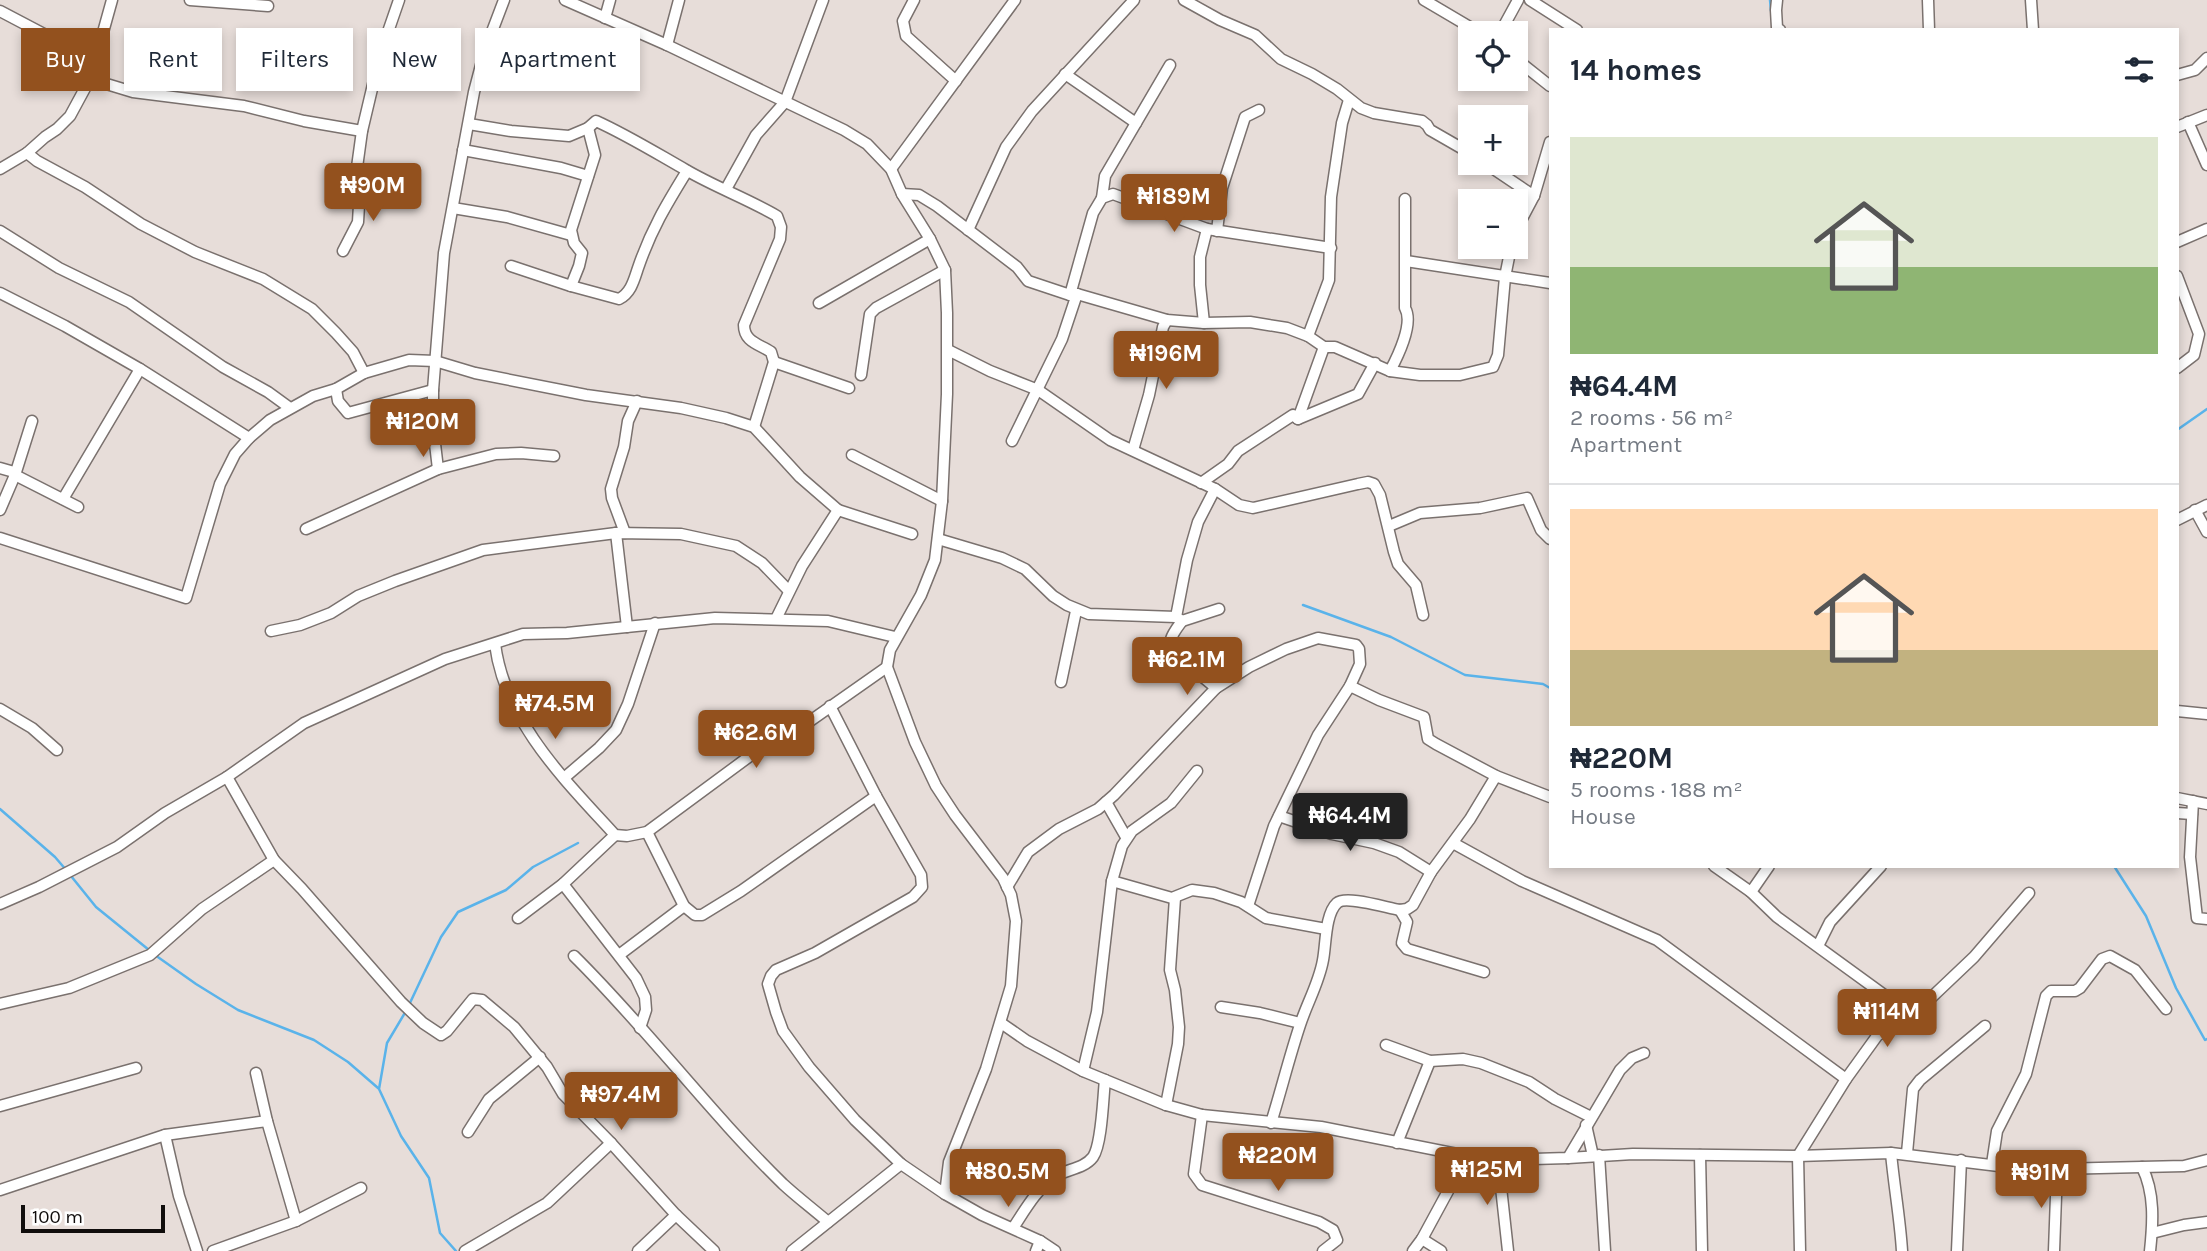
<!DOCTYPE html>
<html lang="en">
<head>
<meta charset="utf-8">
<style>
	:root { --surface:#fff; --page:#f6f6f7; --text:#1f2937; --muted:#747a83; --line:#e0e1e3; --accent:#93511e }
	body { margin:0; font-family:Karla,sans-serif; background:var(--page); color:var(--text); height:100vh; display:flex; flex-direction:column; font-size:26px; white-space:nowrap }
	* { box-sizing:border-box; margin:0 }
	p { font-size:23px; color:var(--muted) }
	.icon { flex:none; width:38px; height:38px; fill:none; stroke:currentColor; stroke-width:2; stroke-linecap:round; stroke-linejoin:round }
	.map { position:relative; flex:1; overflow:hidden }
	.side { position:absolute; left:1549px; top:28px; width:630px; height:840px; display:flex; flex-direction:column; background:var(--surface); border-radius:0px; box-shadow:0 4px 10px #0003 }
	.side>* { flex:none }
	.banner { position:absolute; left:21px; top:28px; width:665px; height:63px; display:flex; gap:14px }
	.tools { position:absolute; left:1458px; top:21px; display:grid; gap:14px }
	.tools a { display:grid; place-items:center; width:70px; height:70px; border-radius:0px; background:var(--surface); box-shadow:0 4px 10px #0003; font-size:35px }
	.scale { position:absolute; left:21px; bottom:18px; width:144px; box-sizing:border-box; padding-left:7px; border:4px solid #100d0c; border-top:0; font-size:19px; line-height:24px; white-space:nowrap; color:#100d0c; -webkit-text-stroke:5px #fff; paint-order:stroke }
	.price { position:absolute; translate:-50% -60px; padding:0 16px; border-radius:7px; background:var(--accent); color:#fff; font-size:23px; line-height:46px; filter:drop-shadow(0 2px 4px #0008) }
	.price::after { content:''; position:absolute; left:50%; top:42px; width:21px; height:16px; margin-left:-10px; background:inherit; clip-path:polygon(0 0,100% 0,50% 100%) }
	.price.on { background:#222; color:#fff }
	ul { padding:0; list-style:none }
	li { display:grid; align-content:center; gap:14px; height:371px; padding:0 21px }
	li+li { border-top:2px solid var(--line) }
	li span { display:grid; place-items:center; height:217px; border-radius:0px; color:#555 }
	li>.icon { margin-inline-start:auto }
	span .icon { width:126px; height:126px; fill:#fffc; stroke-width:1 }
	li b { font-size:30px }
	h2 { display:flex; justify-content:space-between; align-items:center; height:84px; padding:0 21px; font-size:30px }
	.tag { padding:0 24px; border-radius:0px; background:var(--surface); box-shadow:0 4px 10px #0003; font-size:24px; line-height:63px }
	.tag.on { background:var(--accent); color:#fff }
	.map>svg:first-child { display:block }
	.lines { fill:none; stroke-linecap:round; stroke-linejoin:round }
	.stream { stroke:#5ab3ea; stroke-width:2.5 }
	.street-casing { stroke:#7a716e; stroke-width:13 }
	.street { stroke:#fff; stroke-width:10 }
</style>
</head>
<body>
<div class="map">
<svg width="2207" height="1251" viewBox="0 0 2207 1251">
	<rect width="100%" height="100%" fill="#e7ddd9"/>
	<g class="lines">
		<g class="stream">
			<path d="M1770,0L1771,11"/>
			<path d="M2177,430L2207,409"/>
			<path d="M1303,605L1391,637L1465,675L1543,684L1550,688"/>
			<path d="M0,809L55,857L67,871"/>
			<path d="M2114,866L2146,916L2176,988L2205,1040L2207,1039"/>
			<path d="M71,876L96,907L149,950"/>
			<path d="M155,955L196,984L238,1010L314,1040L348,1062L378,1088"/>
			<path d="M409,1005L441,937L458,912L506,890L533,867L578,843"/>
			<path d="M406,1011L387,1043L379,1089L401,1136L429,1178L440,1233L456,1251"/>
		</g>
		<g class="street-casing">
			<g id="street">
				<path d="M190,0L268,6"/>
				<path d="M565,0L667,45L844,130L867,144L891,169L902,194L930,239L945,270L947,313V394L942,501L935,560L921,595L890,650L887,667L915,742L936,786L955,815L1003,878L1011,895L1016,921L1011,986L986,1069L949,1162L945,1194"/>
				<path d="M914,0L903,21L906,36L956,81"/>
				<path d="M1184,0L1220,20L1255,35L1281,59L1312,74L1337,89L1361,108L1374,113L1422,121L1427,125L1430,130L1470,153"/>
				<path d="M1424,0L1480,33"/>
				<path d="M1530,0L1577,30"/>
				<path d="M1777,0L1776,10L1777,28L1780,30"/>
				<path d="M1928,0L1929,30"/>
				<path d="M2031,0L2033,30"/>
				<path d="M0,11L59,42L79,62L90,79L133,92L244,106L304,121L362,131"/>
				<path d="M605,18L610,0"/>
				<path d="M1500,33L1518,0"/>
				<path d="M667,45L679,0"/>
				<path d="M1516,59L1550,86"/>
				<path d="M1065,74L1136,123L1170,65"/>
				<path d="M2177,75L2195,70L2207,58"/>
				<path d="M2188,122L2207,165"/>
				<path d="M469,124L511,131L569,136L588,128L596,121C627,135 656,153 686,170C715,187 748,199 777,216L781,227L780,239L744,325C744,342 759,344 771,352L774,362L754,427"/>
				<path d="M2177,127L2207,115"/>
				<path d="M463,150L561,168L588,176"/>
				<path d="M27,153L37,161L85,187L141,224L195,252L263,279L312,309L336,333L353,352L364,373"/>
				<path d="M1485,163L1534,196"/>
				<path d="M0,169L27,153L45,137L57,129L70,116L90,79L112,0"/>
				<path d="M891,169L1015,0"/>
				<path d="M726,189L756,135L785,102L823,0"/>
				<path d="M902,194L919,195L937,206L1017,267L1028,281L1070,295L1077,294L1167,320L1204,323L1250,322L1287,328L1308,336L1324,347H1335L1390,371L1420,375H1460L1493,367L1498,355L1505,277L1511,247"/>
				<path d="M1102,198L1105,176L1136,123"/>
				<path d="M453,208L507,217L571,235"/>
				<path d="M968,230L1006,147L1032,111L1134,0"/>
				<path d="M1516,230L1534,196L1550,142"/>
				<path d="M0,231L59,268L129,302L223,367L268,392L290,408"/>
				<path d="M1217,231L1222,188L1245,117L1259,110"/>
				<path d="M2177,242L2207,229"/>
				<path d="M343,251L358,222L359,205L354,189L362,131L380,55L399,0"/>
				<path d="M1406,261L1550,283"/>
				<path d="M511,266L571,286L619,299C631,293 634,280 638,268C651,230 666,205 687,171"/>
				<path d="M2177,276L2199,334L2194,355L2177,368"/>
				<path d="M571,286L579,266L582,253L574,243L571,230L595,155L588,128"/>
				<path d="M0,293L65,326L140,369L249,438"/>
				<path d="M1070,295L1093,213L1102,198L1113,194L1207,229L1331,248"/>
				<path d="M819,303L930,239"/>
				<path d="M1204,323L1200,285V257L1207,229"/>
				<path d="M1308,336L1329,280L1331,197L1342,123L1349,100"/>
				<path d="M948,350L990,371L1038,390L1110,440L1215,489L1239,505L1253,508L1358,484L1368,482L1374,484L1380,495L1394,552L1398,564L1416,585L1423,615"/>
				<path d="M774,362L849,388"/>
				<path d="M1390,371C1398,356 1414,323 1405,308V199"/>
				<path d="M861,375L870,314L876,308L945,270"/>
				<path d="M336,389L338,401L348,413L433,390"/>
				<path d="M1298,419L1358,394L1375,363"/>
				<path d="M1012,441L1062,339L1077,294"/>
				<path d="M1133,450L1149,395L1163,327L1167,320"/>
				<path d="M852,455L942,501"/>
				<path d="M0,468L14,472"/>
				<path d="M438,469L433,427V390L444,253L474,92L485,50L504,0"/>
				<path d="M15,475L78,507"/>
				<path d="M1201,483L1228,464L1238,451L1293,415L1298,419L1324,347"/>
				<path d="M1215,489L1198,522L1187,560L1176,617L1182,621C1174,632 1164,643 1176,655L1216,688"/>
				<path d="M63,499L140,369"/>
				<path d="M0,510L15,475L32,421"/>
				<path d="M838,510L912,534"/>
				<path d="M2195,510L2207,532"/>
				<path d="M2177,520L2207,505"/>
				<path d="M1389,526L1420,513L1480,508L1527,498L1541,530L1550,539"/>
				<path d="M306,529L438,469L496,454L521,453L554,456"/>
				<path d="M616,533L627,627"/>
				<path d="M625,533L612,498L611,489L624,447L628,421L637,401"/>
				<path d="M0,538L186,598L220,484L235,454L249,438L270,420L313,396L336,389L364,373L409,360L435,361L475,373L586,395L681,408L726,418L754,427L800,477L838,510L802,566L776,619"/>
				<path d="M938,539L1002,558L1025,569L1053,596L1067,605L1089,614L1176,617"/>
				<path d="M1182,621L1219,609"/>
				<path d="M271,631L300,625L331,613L358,596L395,581L483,550L616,533L681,534L736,546L762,563L789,591"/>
				<path d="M495,644C505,722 565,780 615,835L627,836L647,832L754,753L803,726L887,667"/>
				<path d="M1061,682L1076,611"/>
				<path d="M1350,686L1379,700L1424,717L1428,739L1436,744L1496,776L1550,797"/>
				<path d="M830,706L876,796L921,875L922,887L913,897L815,953L776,970L771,976L768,984L776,1012L783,1031L809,1067L855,1120L901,1164L945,1194L982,1215L1040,1241L1055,1251"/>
				<path d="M0,709L32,728L57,750"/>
				<path d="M2177,711L2207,714"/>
				<path d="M227,777L274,860L302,889L401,1002L423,1023L441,1035L447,1031L473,999L482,1000L514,1027L547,1067L563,1094L611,1143L676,1215L714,1251"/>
				<path d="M564,778L599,748L616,730L628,704L655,623"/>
				<path d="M2177,798L2207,804"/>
				<path d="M2193,801L2190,857L2197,918L2207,919"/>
				<path d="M1106,802L1126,837"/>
				<path d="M2177,813L2192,814"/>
				<path d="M1279,816L1332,834L1374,843L1399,852L1431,872"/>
				<path d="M647,832L684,906L695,915H702L741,891L876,796"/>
				<path d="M1453,843L1522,881L1657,940L1846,1079"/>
				<path d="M1714,866L1751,892L1777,917L1909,1013H1915L1974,957L2029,893"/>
				<path d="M1112,881L1172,898L1192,890L1214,893L1241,902L1266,918L1326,929"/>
				<path d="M563,884L636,978L645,997L646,1010L640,1028"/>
				<path d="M1007,887L1028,852L1059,829L1098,809L1114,795L1216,688L1249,667L1286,649L1318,638L1356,645L1359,649L1360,664L1350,686L1318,735L1274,826L1248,906"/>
				<path d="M1751,892L1769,866"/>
				<path d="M0,904L39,887L117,847L165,813L227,777L304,723L445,659L523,634L567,633L715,618L828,621L895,637"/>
				<path d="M1400,910L1407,922L1402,943L1407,949L1484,972"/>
				<path d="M518,918L563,884L615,835"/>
				<path d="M1818,946L1830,922L1881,866"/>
				<path d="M619,955L684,906"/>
				<path d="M574,956C647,1028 709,1112 783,1184C797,1197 813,1209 828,1222"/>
				<path d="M0,1004L69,988L150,955L202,909L274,860"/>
				<path d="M1221,1007L1260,1013L1300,1023"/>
				<path d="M1001,1023L1027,1041L1083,1071L1166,1105L1202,1115L1321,1127L1467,1156L1498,1160L1568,1158L1633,1154L1798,1156L1891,1153L2007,1167L2057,1169L2184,1166L2207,1160"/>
				<path d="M1386,1045L1430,1061L1463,1059L1481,1063L1529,1082L1555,1099L1591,1117"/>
				<path d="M1083,1071L1097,1012L1112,881L1122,846L1132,831L1171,803L1197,771"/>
				<path d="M256,1073L267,1121L296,1221"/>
				<path d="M1166,1105L1178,1044L1179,1027L1175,990L1170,970L1175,898"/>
				<path d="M0,1106L136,1068"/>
				<path d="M1202,1115L1194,1174L1202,1185L1319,1222L1333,1230L1337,1240L1323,1251"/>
				<path d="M1271,1123C1281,1091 1289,1058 1300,1025C1307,1003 1319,983 1323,960C1326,945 1325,914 1337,903C1346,895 1387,908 1400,910L1407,909L1413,905L1431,872L1470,819L1496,776"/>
				<path d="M1586,1125L1593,1156"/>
				<path d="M468,1132L489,1099L540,1057"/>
				<path d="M165,1135L179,1196L197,1251"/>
				<path d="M1397,1143L1430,1061"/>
				<path d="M1891,1153C1894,1186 1900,1218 1902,1251"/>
				<path d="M1907,1153L1913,1089L1920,1080L1985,1026"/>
				<path d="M1599,1155L1605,1251"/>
				<path d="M1700,1155L1702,1251"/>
				<path d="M1568,1158L1620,1070L1632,1058L1644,1053"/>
				<path d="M1498,1160L1508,1251"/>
				<path d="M1992,1164L1997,1131L2026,1074L2046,996L2051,991H2075L2080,988L2102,959L2110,956L2135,970L2166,1009"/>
				<path d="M2142,1167C2155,1193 2153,1223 2150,1251"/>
				<path d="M0,1190L165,1135L267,1121"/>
				<path d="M1013,1228C1025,1210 1036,1190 1054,1177C1066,1169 1084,1169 1093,1157C1102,1144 1103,1097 1105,1080"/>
				<path d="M2152,1233L2184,1225L2207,1222"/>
				<path d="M1422,1239L1441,1251"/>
				<path d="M213,1251L296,1221L361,1188"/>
				<path d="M465,1251L547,1203L611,1143"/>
				<path d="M638,1251L676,1215"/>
				<path d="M792,1251L901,1164"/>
				<path d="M1036,1251L1040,1241"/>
				<path d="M1413,1251L1422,1239L1467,1156"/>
				<path d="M1800,1251L1798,1156L1846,1079L1877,1036L1902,1016L1904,1011"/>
				<path d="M1957,1251L1961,1160"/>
				<path d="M2054,1251L2057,1169"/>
			</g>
		</g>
		<use href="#street" class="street"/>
	</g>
</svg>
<div class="tools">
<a><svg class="icon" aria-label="locate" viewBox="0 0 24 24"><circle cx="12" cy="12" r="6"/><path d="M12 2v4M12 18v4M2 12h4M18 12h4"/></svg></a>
<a>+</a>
<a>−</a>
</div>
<div class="scale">100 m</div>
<b class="price" style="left:373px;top:223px">₦90M</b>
<b class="price" style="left:1174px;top:234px">₦189M</b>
<b class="price" style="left:1166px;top:391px">₦196M</b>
<b class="price" style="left:423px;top:459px">₦120M</b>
<b class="price" style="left:1187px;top:697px">₦62.1M</b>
<b class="price" style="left:555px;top:741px">₦74.5M</b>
<b class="price" style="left:756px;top:770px">₦62.6M</b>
<b class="price on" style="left:1350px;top:853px">₦64.4M</b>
<b class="price" style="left:1887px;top:1049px">₦114M</b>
<b class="price" style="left:621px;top:1132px">₦97.4M</b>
<b class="price" style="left:1278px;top:1193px">₦220M</b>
<b class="price" style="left:1487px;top:1207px">₦125M</b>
<b class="price" style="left:1008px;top:1209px">₦80.5M</b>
<b class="price" style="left:2041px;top:1210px">₦91M</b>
<div class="banner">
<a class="tag on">Buy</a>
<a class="tag">Rent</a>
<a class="tag">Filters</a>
<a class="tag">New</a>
<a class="tag">Apartment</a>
</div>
<section class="side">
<h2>14 homes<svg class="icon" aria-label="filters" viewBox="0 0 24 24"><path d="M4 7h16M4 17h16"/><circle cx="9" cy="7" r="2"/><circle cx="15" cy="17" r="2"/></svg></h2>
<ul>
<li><span style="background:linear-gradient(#dfe7d0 60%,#8fb573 0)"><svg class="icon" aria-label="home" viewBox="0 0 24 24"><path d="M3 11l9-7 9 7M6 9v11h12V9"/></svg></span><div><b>₦64.4M</b><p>2 rooms · 56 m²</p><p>Apartment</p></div></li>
<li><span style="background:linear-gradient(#ffd9b3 65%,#c2b280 0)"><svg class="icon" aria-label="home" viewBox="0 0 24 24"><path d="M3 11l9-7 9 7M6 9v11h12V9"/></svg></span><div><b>₦220M</b><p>5 rooms · 188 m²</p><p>House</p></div></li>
</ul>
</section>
</div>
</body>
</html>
